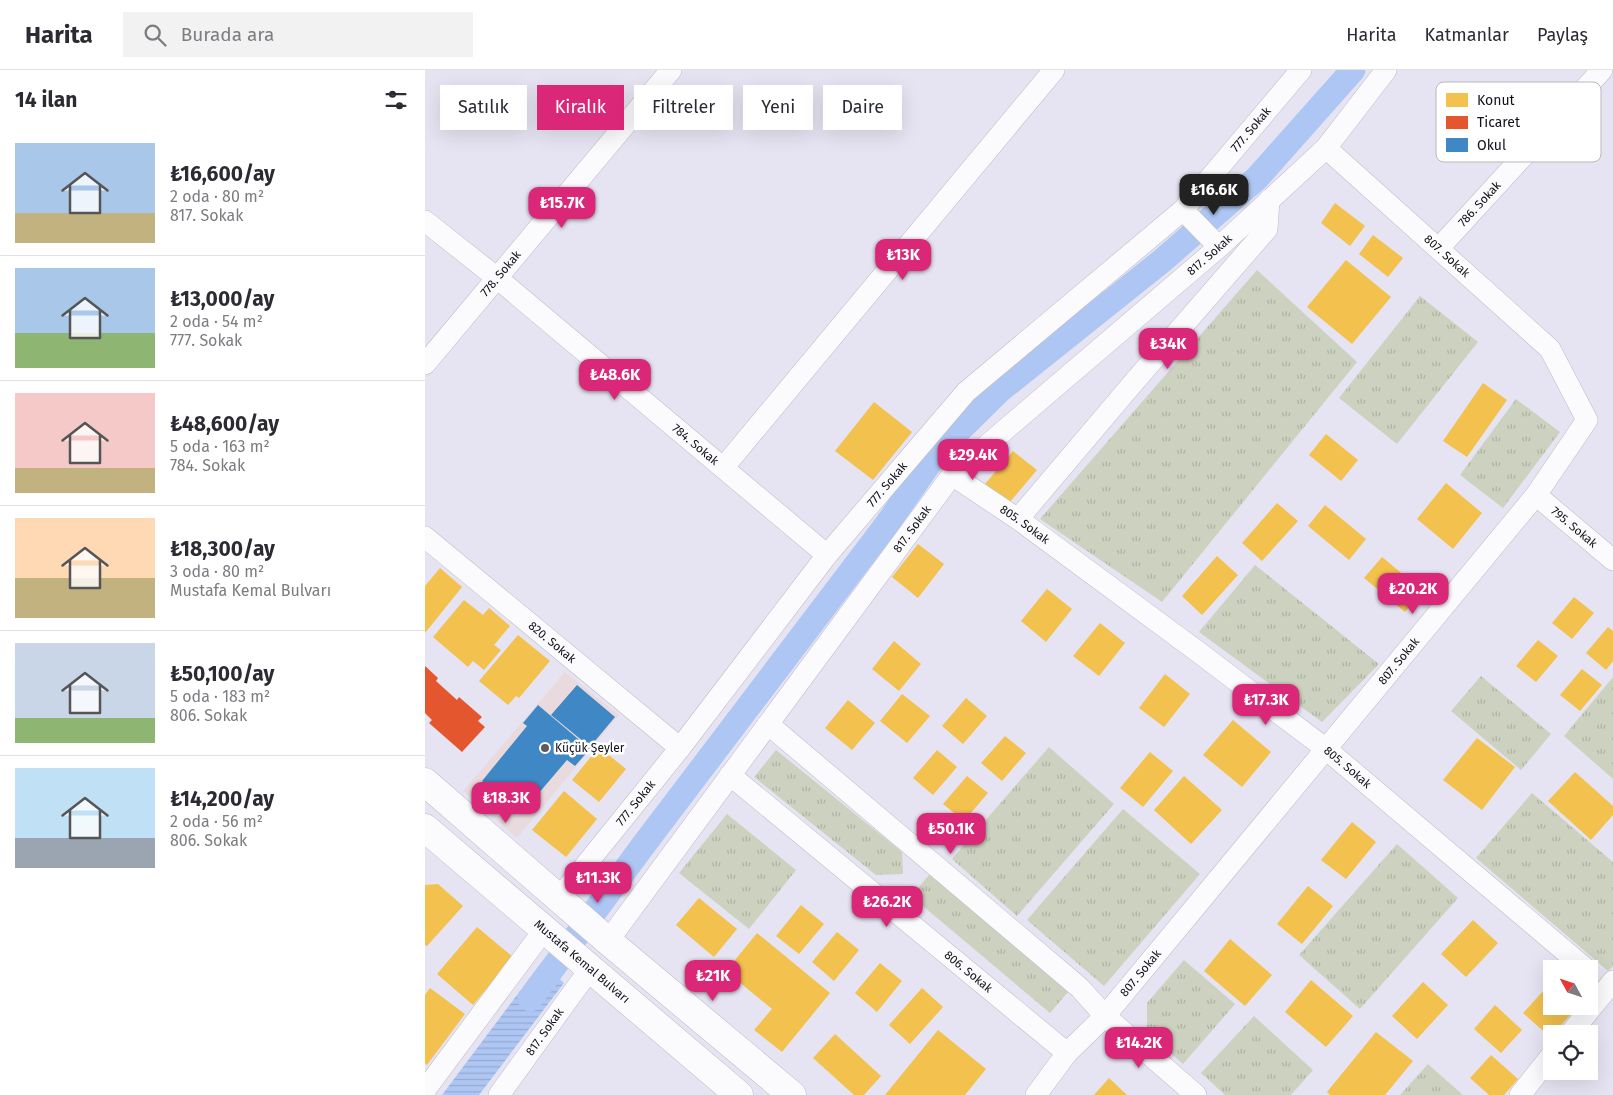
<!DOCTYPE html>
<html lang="tr">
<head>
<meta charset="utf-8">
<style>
	:root { --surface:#fff; --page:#f2f2f3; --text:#2b2b33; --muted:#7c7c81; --line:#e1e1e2; --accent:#db2777 }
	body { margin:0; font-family:"Fira Sans",sans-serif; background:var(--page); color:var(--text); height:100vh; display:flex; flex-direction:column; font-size:19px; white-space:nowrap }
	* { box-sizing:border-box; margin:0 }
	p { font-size:16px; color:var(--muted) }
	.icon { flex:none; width:28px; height:28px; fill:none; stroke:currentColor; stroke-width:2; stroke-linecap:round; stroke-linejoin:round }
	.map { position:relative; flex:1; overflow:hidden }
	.panel { display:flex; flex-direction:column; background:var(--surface); width:425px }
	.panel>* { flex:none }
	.banner { position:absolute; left:15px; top:15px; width:475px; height:45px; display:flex; gap:10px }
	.needle { width:32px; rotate:310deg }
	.tools { position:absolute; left:1118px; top:890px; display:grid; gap:10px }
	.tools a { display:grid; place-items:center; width:55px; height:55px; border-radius:0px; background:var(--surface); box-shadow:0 5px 20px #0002; font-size:25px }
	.price { position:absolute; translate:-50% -42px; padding:0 11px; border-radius:10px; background:var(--accent); color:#fff; font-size:16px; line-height:32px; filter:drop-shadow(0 1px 2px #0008) }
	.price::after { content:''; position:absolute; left:50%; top:30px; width:15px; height:11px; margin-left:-8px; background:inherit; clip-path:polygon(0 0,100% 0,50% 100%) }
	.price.current { background:#222; color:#fff }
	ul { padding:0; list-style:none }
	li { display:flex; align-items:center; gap:15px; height:125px; padding:0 15px }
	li+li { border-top:1px solid var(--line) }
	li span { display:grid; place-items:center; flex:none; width:140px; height:100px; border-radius:0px; color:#555 }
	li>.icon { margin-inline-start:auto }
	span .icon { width:60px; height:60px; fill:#fffc; stroke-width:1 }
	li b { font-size:21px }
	h2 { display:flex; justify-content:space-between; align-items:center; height:60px; padding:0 15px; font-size:21px }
	.chip { padding:0 18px; border-radius:0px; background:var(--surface); box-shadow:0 5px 20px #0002; font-size:18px; line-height:45px }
	.chip.current { background:var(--accent); color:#fff }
	header { display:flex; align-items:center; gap:30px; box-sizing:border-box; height:70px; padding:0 25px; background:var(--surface); border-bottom:1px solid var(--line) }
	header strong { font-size:24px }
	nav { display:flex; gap:28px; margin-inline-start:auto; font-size:18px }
	.search { width:350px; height:45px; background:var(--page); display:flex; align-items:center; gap:12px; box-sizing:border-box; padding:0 18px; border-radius:0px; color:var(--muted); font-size:19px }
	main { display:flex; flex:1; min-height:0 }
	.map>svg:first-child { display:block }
	.education { fill:#e9dade }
	.grass { fill:url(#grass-tufts) }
	.water { fill:url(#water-rules) }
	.homes { fill:#f2c14e }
	.shops { fill:#e4572e }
	.schools { fill:#3f88c5 }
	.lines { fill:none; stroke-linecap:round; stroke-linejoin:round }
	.canal { stroke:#aec6f3; stroke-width:25 }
	.street-casing { stroke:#bdbbc6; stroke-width:22 }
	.secondary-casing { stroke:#bdbbc6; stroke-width:29 }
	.street { stroke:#fbfbfd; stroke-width:21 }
	.secondary { stroke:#fbfbfd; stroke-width:28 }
	.poi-dot { fill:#5c5a64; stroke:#fff; stroke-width:2 }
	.labels { text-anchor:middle; stroke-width:5; stroke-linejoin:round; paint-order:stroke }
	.street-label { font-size:12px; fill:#121018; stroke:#fff }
	.poi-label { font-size:12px; fill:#121018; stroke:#fff; text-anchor:start }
	.key { fill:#fff; stroke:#b8b7ba; stroke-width:1 }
	.key-label { font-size:14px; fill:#121018 }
</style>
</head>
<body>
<header>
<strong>Harita</strong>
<div class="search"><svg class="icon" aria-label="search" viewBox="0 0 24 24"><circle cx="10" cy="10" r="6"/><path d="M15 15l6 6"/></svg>Burada ara</div>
<nav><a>Harita</a><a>Katmanlar</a><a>Paylaş</a></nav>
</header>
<main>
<section class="panel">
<h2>14 ilan<svg class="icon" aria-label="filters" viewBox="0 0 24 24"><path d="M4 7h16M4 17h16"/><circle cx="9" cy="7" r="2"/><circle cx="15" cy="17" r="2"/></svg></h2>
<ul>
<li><span style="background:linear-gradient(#a9c7e8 70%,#c2b280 0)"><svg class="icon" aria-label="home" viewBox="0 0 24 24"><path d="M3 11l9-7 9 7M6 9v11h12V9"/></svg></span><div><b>₺16,600/ay</b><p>2 oda · 80 m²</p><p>817. Sokak</p></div></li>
<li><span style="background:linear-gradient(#a9c7e8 65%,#8fb573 0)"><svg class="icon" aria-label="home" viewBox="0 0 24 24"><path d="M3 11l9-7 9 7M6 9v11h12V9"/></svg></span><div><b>₺13,000/ay</b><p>2 oda · 54 m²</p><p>777. Sokak</p></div></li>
<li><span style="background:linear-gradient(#f6c9c9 75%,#c2b280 0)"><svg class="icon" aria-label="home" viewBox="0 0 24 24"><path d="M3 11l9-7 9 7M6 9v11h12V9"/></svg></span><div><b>₺48,600/ay</b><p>5 oda · 163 m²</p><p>784. Sokak</p></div></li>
<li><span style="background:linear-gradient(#ffd9b3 60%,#c2b280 0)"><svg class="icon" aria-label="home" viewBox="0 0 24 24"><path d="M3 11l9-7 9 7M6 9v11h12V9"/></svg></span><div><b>₺18,300/ay</b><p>3 oda · 80 m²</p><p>Mustafa Kemal Bulvarı</p></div></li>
<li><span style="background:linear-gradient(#c9d6e8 75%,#8fb573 0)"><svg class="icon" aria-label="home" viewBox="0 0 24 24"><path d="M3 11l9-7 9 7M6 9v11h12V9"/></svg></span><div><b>₺50,100/ay</b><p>5 oda · 183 m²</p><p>806. Sokak</p></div></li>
<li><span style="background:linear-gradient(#bfe0f5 70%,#9aa5b1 0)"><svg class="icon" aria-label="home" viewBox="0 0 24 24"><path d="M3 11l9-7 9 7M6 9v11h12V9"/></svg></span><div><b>₺14,200/ay</b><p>2 oda · 56 m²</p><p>806. Sokak</p></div></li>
</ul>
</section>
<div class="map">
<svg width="1188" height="1025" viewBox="0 0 1188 1025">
	<defs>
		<pattern id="grass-tufts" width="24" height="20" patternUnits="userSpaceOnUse" patternTransform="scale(1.25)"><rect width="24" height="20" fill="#ccd2bf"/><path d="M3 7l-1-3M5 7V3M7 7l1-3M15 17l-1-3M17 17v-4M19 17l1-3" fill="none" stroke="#aeb3a3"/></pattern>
		<pattern id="water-rules" width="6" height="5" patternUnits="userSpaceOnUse" patternTransform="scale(1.25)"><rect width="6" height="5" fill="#aec6f3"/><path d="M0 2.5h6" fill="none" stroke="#95a9d0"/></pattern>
	</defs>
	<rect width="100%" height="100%" fill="#e6e4f2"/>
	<path class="education" d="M140,602L194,645L92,768L38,721Z"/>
	<g class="grass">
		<path d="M832,200L932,292L737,532L615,449Z"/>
		<path d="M995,226L1053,272L972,374L914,328Z"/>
		<path d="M1091,329L1135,362L1078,438L1035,405Z"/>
		<path d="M830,495L954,594L897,652L774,562Z"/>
		<path d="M1056,606L1126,664L1096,700L1026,641Z"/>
		<path d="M1188,607V709L1139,666Z"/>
		<path d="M624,677L689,734L592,846L527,789Z"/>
		<path d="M351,680L477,782L478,804L451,805L329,707Z"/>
		<path d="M1107,723L1188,792V896L1183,901L1051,788Z"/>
		<path d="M698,739L775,804L679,916L602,850Z"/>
		<path d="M302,744L371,800L324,859L254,803Z"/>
		<path d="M972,774L1033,828L935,939L874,885Z"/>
		<path d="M505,804L643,922L625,943L486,826Z"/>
		<path d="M759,890L810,934L758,994L722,962V933Z"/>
		<path d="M829,946L888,1000L866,1025H800L776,1003Z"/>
		<path d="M1003,994L1038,1025H975Z"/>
	</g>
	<path class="water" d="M116,893L139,913L54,1025H17Z"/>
	<g class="homes">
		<path d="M910,133L940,156L925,176L896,153Z"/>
		<path d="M948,165L978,188L963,207L934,184Z"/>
		<path d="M921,190L966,227L927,274L882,237Z"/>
		<path d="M1058,313L1082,330L1042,387L1018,371Z"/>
		<path d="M449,332L487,362L448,410L410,381Z"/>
		<path d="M901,364L933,390L916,411L884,385Z"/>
		<path d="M588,381L612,400L584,433L560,414Z"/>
		<path d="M1021,413L1057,443L1028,479L992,449Z"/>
		<path d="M852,433L873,451L837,491L817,473Z"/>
		<path d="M900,435L941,469L924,490L883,456Z"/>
		<path d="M493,474L519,494L493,528L467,507Z"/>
		<path d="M792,486L813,505L777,545L757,526Z"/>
		<path d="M957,487L998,521L980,542L939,508Z"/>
		<path d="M15,498L37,517L0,563V516Z"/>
		<path d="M622,519L647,539L621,572L596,551Z"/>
		<path d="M1149,527L1169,543L1147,569L1127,553Z"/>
		<path d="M39,530L58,545L64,538L85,556L69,575L76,580L59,600L48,591L43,597L8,567Z"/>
		<path d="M675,553L700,573L674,606L648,586Z"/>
		<path d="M1183,557L1188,561V591L1181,600L1161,583Z"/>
		<path d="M93,565L125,591L94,628L91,626L83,635L54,611Z"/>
		<path d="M1113,570L1133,586L1111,612L1091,596Z"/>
		<path d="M469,571L496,594L474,621L447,599Z"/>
		<path d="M1157,599L1177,615L1155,641L1135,625Z"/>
		<path d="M740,604L765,624L739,657L714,638Z"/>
		<path d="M477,624L505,646L482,673L455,651Z"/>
		<path d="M541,628L562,646L538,674L517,656Z"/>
		<path d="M423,630L450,653L427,680L400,658Z"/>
		<path d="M808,650L846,682L817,717L778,685Z"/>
		<path d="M580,666L601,683L577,711L556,693Z"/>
		<path d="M1052,668L1090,697L1057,740L1018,710Z"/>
		<path d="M174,677L201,699L174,732L147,710Z"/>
		<path d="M512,680L532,697L508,725L488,708Z"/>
		<path d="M725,682L748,701L718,737L695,718Z"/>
		<path d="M1150,702L1188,736V745L1166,770L1123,731Z"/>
		<path d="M542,706L563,723L539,751L518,734Z"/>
		<path d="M759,706L797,740L766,774L729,740Z"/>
		<path d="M139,721L172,749L141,787L107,760Z"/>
		<path d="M927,752L951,772L921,809L896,790Z"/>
		<path d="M13,814L38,836L2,876L0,875V815Z"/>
		<path d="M883,816L908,836L877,874L852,854Z"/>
		<path d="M274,828L312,859L289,887L251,855Z"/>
		<path d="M376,835L399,854L374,884L351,866Z"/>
		<path d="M1048,850L1073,873L1041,907L1016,884Z"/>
		<path d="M52,857L88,887L48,935L12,904Z"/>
		<path d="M412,862L434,880L409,911L387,892Z"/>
		<path d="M332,863L405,923L357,982L329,960L347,939L301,901Z"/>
		<path d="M805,869L847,905L820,936L779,901Z"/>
		<path d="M455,893L477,911L452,942L430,923Z"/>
		<path d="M886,910L928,946L901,977L860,942Z"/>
		<path d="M998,912L1023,935L992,969L967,946Z"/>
		<path d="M5,918L40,944L2,995L0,993V925Z"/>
		<path d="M497,918L518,937L485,974L464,955Z"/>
		<path d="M1120,919L1126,925V936H1139L1147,943L1128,964H1126L1125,967L1098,943Z"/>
		<path d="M1070,935L1097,960L1076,983L1049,959Z"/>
		<path d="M513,960L561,999L540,1025H460Z"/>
		<path d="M951,962L988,991L960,1025H905L902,1022Z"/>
		<path d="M410,964L456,1006L439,1025H429L388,988Z"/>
		<path d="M1066,985L1093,1009L1079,1025H1064L1045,1008Z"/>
		<path d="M684,1008L702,1025H669Z"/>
	</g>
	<path class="shops" d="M0,596L13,608L11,611L32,630L34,627L57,647L53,651L60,657L37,682L4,653L7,650L0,643Z"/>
	<g class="schools">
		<path d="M152,615L190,647L165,677L126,645Z"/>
		<path d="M113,635L165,679L150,696L142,690L96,744L57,711L102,656L98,653Z"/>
	</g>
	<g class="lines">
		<path class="canal" d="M105,929L220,773L462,454L513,381L574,321L738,190L832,108L928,0"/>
		<g class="street-casing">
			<g id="street">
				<path d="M758,140L794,177"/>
				<path id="s1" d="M0,151L72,208L402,485"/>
				<path id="s2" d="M1014,178L1177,0"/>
				<path id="s3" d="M0,294L246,0"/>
				<path d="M298,398L629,0"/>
				<path id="s4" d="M527,405L593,449L776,584L901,679L1161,899"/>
				<path id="s5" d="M1111,425L1188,490"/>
				<path d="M593,449L709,312L842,159L844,130"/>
				<path id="s6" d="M0,467L255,678"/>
				<path d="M343,654L655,918L680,946L771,1025"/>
				<path id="s7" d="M305,705L642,983"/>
				<path id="s8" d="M134,828L255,678L402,485L541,322L758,140L876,0"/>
				<path id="s9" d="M183,871L527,405L794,177L901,78L961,0"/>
				<path d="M1145,964L1188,911"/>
				<path d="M0,1020L119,860"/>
				<path id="s10" d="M74,1025L165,899"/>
				<path id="s11" d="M611,1025L642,983L680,946L1111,425L1162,350L1125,279L901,78"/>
				<path d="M1095,1025L1126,986"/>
			</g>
		</g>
		<g class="secondary-casing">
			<g id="secondary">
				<path d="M0,712L183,871L367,1025"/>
				<path id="s12" d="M0,758L314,1025"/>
			</g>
		</g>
		<use href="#street" class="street"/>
		<use href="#secondary" class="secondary"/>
	</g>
	<circle class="poi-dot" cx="120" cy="678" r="5"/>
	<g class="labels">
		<g class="street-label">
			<text dy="4" stroke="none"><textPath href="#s8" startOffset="1038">777. Sokak</textPath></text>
			<text dy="4" stroke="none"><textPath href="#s2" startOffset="60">786. Sokak</textPath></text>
			<text dy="4" stroke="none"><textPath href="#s9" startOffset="918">817. Sokak</textPath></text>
			<text transform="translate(1022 186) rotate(42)" y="4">807. Sokak</text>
			<text dy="4" stroke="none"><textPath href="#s3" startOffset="118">778. Sokak</textPath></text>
			<text dy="4" stroke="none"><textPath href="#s1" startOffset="351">784. Sokak</textPath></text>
			<text dy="4" stroke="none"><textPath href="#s8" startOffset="528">777. Sokak</textPath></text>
			<text dy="4" stroke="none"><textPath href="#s4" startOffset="88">805. Sokak</textPath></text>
			<text dy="4" stroke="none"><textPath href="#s5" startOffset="50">795. Sokak</textPath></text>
			<text dy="4" stroke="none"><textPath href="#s9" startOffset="512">817. Sokak</textPath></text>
			<text dy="4" stroke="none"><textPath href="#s6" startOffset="165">820. Sokak</textPath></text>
			<text dy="4" stroke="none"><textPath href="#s11" startOffset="566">807. Sokak</textPath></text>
			<text dy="4" stroke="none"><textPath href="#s4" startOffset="492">805. Sokak</textPath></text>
			<text dy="4" stroke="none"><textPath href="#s8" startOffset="122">777. Sokak</textPath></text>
			<text dy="4" stroke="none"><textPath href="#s12" startOffset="206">Mustafa Kemal Bulvarı</textPath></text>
			<text dy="4" stroke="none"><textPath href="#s7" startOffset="309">806. Sokak</textPath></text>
			<text dy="4" stroke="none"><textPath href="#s11" startOffset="161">807. Sokak</textPath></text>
			<text dy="4" stroke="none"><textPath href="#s10" startOffset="78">817. Sokak</textPath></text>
		</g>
		<g class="poi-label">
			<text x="130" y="682">Küçük Şeyler</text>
		</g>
	</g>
	<rect x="1011" y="12" width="165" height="80" rx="8" class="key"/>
	<rect x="1021" y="23" width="22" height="14" fill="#f2c14e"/>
	<rect x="1021" y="46" width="22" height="13" fill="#e4572e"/>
	<rect x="1021" y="68" width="22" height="14" fill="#3f88c5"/>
	<g class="key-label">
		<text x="1052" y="35">Konut</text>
		<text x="1052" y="57">Ticaret</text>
		<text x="1052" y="80">Okul</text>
	</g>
</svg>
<div class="tools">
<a><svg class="needle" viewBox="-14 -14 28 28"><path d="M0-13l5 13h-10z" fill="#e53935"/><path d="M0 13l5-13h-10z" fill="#7c7c81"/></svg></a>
<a><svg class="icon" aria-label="locate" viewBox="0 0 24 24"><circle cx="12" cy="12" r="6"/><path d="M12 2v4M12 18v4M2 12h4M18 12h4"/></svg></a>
</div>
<b class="price current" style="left:789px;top:146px">₺16.6K</b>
<b class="price" style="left:137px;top:159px">₺15.7K</b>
<b class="price" style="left:478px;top:211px">₺13K</b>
<b class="price" style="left:743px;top:300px">₺34K</b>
<b class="price" style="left:190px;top:331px">₺48.6K</b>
<b class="price" style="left:548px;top:411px">₺29.4K</b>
<b class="price" style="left:988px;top:545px">₺20.2K</b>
<b class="price" style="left:841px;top:656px">₺17.3K</b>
<b class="price" style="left:81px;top:754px">₺18.3K</b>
<b class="price" style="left:526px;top:785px">₺50.1K</b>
<b class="price" style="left:173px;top:834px">₺11.3K</b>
<b class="price" style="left:462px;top:858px">₺26.2K</b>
<b class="price" style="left:288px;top:932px">₺21K</b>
<b class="price" style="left:714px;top:999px">₺14.2K</b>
<div class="banner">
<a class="chip">Satılık</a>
<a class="chip current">Kiralık</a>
<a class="chip">Filtreler</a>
<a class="chip">Yeni</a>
<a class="chip">Daire</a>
</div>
</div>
</main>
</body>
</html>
